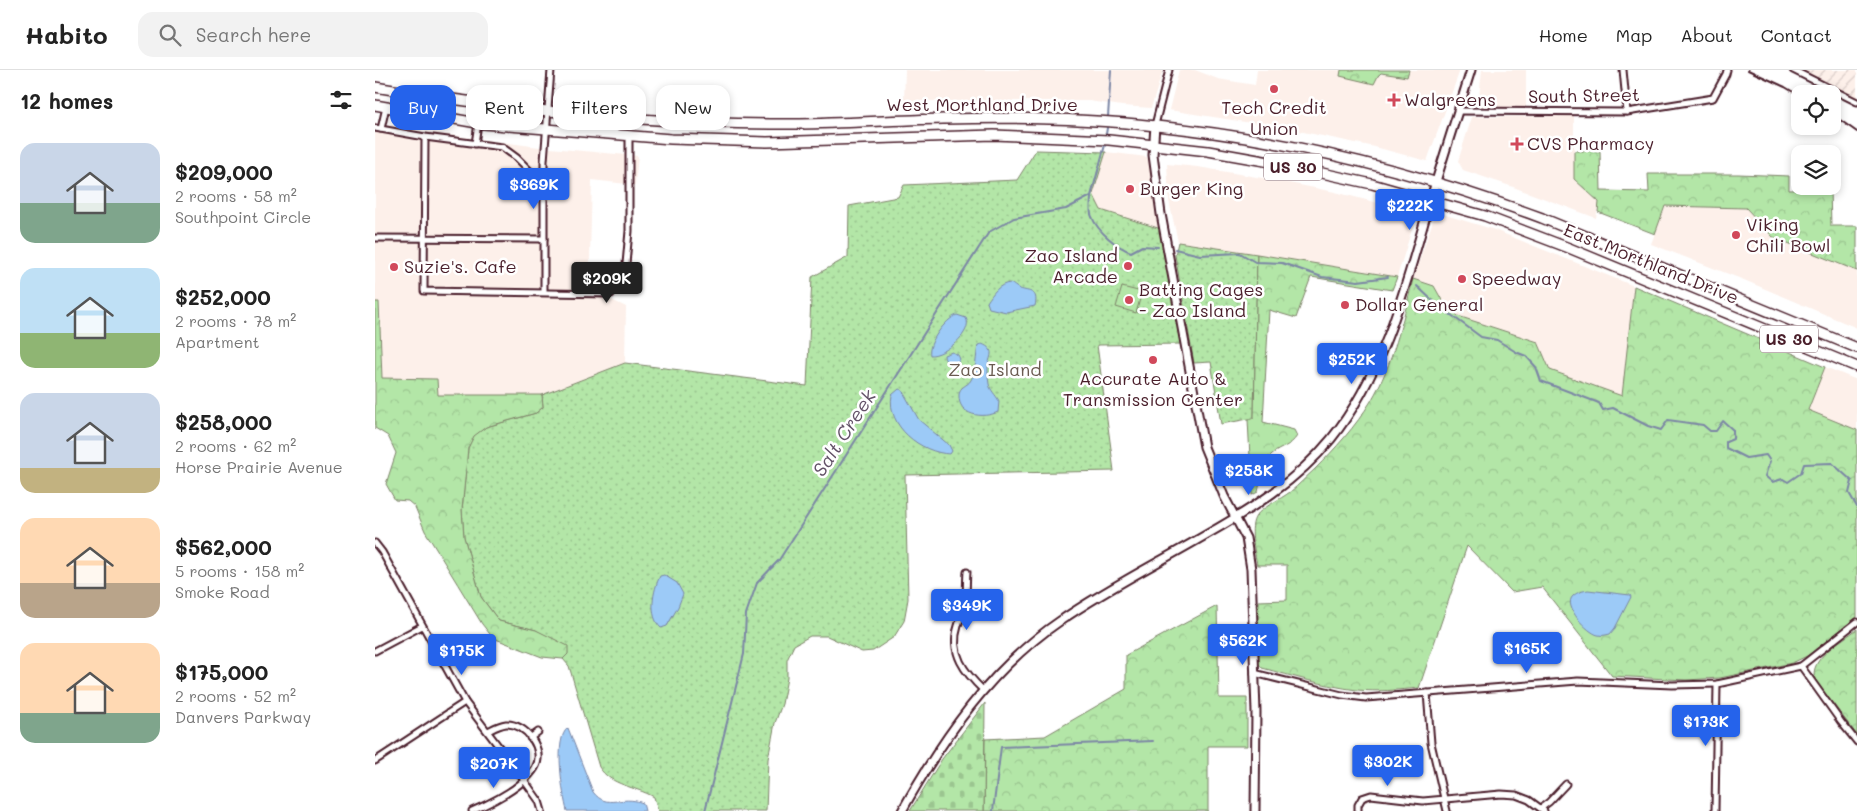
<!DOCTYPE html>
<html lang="en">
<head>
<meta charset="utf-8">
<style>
	:root { --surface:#fff; --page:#f2f2f2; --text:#222; --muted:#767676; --line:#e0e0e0; --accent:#2563eb }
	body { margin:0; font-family:Mali,sans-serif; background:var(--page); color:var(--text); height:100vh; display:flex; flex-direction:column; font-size:19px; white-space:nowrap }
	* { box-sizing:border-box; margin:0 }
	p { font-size:16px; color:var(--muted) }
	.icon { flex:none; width:28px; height:28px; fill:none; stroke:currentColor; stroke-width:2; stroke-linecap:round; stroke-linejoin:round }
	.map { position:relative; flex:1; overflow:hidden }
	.panel { display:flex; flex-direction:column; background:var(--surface); width:375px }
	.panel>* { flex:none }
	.guide { position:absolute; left:15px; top:15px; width:475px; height:45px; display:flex; gap:10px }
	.buttons { position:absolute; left:1416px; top:15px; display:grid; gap:10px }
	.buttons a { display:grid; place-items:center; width:50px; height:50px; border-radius:10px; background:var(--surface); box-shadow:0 2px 8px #0003; font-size:25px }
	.price { position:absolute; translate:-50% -42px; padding:0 11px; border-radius:5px; background:var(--accent); color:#fff; font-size:16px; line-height:32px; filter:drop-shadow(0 1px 2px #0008) }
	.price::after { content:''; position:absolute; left:50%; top:30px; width:15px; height:11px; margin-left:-8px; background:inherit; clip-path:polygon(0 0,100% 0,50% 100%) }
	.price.on { background:#222; color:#fff }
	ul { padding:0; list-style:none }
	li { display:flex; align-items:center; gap:15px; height:125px; padding:0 20px }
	li span { display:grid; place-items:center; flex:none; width:140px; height:100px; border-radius:15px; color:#555 }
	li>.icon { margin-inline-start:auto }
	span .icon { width:60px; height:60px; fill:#fffc; stroke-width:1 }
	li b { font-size:21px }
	h2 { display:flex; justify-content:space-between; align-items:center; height:60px; padding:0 20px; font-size:21px }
	.pill { padding:0 18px; border-radius:15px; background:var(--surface); box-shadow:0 2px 8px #0003; font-size:18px; line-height:45px }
	.pill.on { background:var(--accent); color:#fff }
	header { display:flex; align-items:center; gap:30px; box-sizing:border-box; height:70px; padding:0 25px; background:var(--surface); border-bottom:1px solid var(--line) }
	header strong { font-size:24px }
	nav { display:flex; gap:28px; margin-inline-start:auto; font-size:18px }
	.search { width:350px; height:45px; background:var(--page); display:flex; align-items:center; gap:12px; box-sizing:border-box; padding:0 18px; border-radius:15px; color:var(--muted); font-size:19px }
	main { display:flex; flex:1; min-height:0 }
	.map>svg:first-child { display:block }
	.built { fill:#fdf0ea }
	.industrial { fill:url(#industrial-furrows) }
	.grass { fill:url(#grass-dots); stroke:#7e8269; fill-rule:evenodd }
	.forest { fill:url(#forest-crowns); stroke:#7e8269 }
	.cemetery { fill:url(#cemetery-stones); stroke:#7e8269 }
	.pitch { fill:#b3e6a7; stroke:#7e8269 }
	.water { fill:#9ccaf7; stroke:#7b86a5 }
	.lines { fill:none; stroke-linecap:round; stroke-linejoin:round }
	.stream { stroke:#7b86a5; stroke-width:2 }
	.street-casing { stroke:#4a1f2b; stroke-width:9 }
	.secondary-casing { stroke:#4a1f2b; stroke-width:11 }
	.highway-casing { stroke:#4a1f2b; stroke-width:12 }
	.street { stroke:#fff; stroke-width:5 }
	.secondary { stroke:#fff; stroke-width:7 }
	.highway { stroke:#fff; stroke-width:9 }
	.rail { stroke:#4a1f2b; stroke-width:2 }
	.poi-dot { fill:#d1495b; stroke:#fff; stroke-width:2 }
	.labels { text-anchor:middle; stroke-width:5; stroke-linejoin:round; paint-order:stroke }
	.shield { fill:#fff; stroke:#80626b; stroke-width:1 }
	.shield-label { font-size:16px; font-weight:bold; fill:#4a1f2b }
	.street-label { font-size:18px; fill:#4a1f2b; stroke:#fff }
	.poi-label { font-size:18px; fill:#4a1f2b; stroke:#fff; text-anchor:start }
	.park-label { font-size:18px; fill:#6a5b50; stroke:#fff }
	.water-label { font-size:19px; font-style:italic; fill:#635268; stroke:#fff }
</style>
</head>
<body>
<header>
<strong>Habito</strong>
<div class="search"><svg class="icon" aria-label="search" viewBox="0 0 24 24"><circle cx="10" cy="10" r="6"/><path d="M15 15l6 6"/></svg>Search here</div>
<nav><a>Home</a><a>Map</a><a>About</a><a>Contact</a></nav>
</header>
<main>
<section class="panel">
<h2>12 homes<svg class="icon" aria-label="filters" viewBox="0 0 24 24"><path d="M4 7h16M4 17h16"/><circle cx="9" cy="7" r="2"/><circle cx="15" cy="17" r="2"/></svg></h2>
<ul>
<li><span style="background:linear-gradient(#c9d6e8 60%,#7fa58c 0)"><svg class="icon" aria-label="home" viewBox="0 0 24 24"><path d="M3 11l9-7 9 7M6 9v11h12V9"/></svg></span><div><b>$209,000</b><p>2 rooms · 58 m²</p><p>Southpoint Circle</p></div></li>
<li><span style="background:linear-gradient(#bfe0f5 65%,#8fb573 0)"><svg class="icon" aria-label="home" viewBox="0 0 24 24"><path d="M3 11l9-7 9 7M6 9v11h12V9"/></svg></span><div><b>$252,000</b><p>2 rooms · 78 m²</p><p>Apartment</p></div></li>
<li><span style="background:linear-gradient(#c9d6e8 75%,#c2b280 0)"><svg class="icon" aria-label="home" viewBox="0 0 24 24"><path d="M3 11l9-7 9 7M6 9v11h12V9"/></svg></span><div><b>$258,000</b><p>2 rooms · 62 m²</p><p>Horse Prairie Avenue</p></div></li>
<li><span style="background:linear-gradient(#ffd9b3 65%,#b9a48a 0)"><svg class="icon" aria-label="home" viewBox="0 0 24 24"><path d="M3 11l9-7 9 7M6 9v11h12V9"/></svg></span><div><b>$562,000</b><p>5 rooms · 158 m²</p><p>Smoke Road</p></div></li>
<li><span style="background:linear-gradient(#ffd9b3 70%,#7fa58c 0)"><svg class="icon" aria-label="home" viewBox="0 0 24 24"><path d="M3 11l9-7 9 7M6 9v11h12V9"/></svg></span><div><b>$175,000</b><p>2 rooms · 52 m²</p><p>Danvers Parkway</p></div></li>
</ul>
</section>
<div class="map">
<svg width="1482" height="741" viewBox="0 0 1482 741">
	<defs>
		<pattern id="industrial-furrows" width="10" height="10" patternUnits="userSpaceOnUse" patternTransform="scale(1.25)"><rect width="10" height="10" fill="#fdf0ea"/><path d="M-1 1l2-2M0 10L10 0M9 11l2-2" fill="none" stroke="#dacdc9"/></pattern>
		<pattern id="grass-dots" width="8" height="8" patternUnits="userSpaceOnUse" patternTransform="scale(1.25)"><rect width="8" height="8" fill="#b3e6a7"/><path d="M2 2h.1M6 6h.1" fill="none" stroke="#9bc590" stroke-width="1.8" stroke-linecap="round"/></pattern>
		<pattern id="forest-crowns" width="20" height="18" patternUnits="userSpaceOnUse" patternTransform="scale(1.25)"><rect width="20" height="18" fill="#b3e6a7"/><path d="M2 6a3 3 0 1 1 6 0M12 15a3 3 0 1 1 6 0" fill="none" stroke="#9bc590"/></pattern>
		<pattern id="cemetery-stones" width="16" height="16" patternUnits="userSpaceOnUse" patternTransform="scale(1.25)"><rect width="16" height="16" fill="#b3e6a7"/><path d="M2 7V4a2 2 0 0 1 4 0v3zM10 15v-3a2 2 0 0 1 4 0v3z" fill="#9bc590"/></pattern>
	</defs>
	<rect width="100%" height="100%" fill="#fff"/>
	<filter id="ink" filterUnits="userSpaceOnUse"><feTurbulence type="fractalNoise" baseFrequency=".02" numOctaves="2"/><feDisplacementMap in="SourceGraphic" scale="10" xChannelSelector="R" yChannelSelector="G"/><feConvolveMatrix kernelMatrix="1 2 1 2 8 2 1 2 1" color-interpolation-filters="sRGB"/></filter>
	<g filter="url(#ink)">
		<g class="built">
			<path d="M530,0H788L776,38L747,36L714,31H529Z"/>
			<path d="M804,0H820L843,9L880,15L882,0H966L965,6H1003L1011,3L1032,7L1034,0H1085L1052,91L1000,77L914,59L794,40Z"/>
			<path d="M1107,0H1151V38L1103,36Z"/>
			<path d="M1199,46V109L1224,132L1221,148L1138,117L1088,100L1083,91L1097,47Z"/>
			<path d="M0,53L37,60L164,77L263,86L260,115L217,110L214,226L233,228L251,237L250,293L167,325H63L62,309L7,308L4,233L0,232Z"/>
			<path d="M731,82L772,87L775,94L776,111L786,159L726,140L718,124Z"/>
			<path d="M792,94L823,97L899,110L960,122L1042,143L1022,207L803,172L794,131Z"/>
			<path d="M1290,136L1371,138L1398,167L1482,201V258L1369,210L1276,174Z"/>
			<path d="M1064,143L1117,159L1259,216L1247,326L1175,300L1163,272L1083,246L1068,232L1059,216L1038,209L1059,148Z"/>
			<path d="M1450,297L1482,310V360L1433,340Z"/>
		</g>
		<path class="industrial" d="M1428,0H1482V28L1436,6Z"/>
		<g class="grass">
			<path d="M661,80L731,82L718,124L726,140L786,159L807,274L722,275L739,401L530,405L533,529L529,551L519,567L498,581L487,582L452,566H435L419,575L412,590V608L407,634L400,653L393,689L391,741H283L279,727C260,716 236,716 224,697L194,596L188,589L193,584L161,560L124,551L106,527L89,467L87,440L93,378L99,365L111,357L161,343L168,337L167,325L250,293L432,316L437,207L473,187L474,136L523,127L529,115L642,110ZM292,506L295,509L298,545L292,556Z"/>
			<path d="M803,172L882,184L879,348L846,354L836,292L819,293L800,185Z"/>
		</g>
		<g class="forest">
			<path d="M966,0H1034L1032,7L1006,3L1003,6L999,14L965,6Z"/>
			<path d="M1199,81H1225L1226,121L1274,122L1273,104H1363L1414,106V120L1455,119L1456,156H1482V201L1398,167L1371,138L1290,136L1280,164L1223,142L1224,132L1199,109Z"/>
			<path d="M882,184L1022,207L1017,220L936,207L921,248L894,240L888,352L919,360L922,366C916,376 906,377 897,384C887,392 886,410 883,422L877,425L873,350L879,348Z"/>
			<path d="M1038,209L1059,216L1068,232L1083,246L1163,272L1175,300L1247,326L1259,216L1450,297L1433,340L1482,360V547L1432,586L1417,593L1345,608L1311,610L1237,606L1167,517L1137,522L1092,476L1044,618C1023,620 1002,622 982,620C949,616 918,606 887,598L883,593V531L912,530V495H882C880,482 873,457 881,446C886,438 906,429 915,422C924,415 932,406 940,399C960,379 981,356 996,331C1018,294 1028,250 1038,209Z"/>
			<path d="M0,232H4L7,308L62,309L63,325H167L168,337L161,343L111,357L99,366L93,378L87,440L89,467L106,527L124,551L161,560L193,576V584L188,589L167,587L118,568L107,554L50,461L40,437L33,431L20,430L11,414L21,383L13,366L0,358Z"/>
			<path d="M842,536L844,628H872V676H833V741H609L610,669L670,666L751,619V585Z"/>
			<path d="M1482,559V665L1440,610C1433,588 1467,571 1482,559Z"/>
		</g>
		<path class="cemetery" d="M610,633L609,741H535L567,689Z"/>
		<path class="pitch" d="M747,217L767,222L761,243L741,237Z"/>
		<g class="water">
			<path d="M635,213C638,214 641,218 645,219C654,222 664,220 660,236L631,242L614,238L612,232C618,223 624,214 635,213Z"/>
			<path d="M582,245L591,248C599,262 569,286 555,285C552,273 571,249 582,245Z"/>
			<path d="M607,274C622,280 614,287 613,297C613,302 613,309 614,314C615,320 621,325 624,331L623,342C608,349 583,346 584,325C584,316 593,316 596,310C601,301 601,286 603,275Z"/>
			<path d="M577,282L583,285L585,289L582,294C576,294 569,293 569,285Z"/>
			<path d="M524,319L527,320L544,350L574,375L577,381L575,384C546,383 511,356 517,325Z"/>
			<path d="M289,505L302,513L308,524L303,537L292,556L286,558C273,546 278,520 285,506Z"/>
			<path d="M1213,520L1255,525L1256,527L1240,558L1235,564C1231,565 1227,566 1223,565C1213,563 1187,536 1198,526C1202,522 1208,521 1213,520Z"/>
			<path d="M193,658L218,722C233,741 245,724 268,733L270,741H192C188,725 178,668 193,658Z"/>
		</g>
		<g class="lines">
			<g class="stream">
				<path d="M733,47L736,0"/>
				<path d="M731,64L732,58"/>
				<path d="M716,127C716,133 714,142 717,147C723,162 742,177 756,182L767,176L783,177"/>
				<path d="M800,179L825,185L865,183L880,192L907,193L947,207L983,211L1013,207"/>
				<path d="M1042,216L1060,233L1106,267L1122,270L1141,282L1151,286L1161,297L1166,311L1224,333L1228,340L1238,338L1273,356L1286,360L1293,350L1328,355L1335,361H1341L1348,351L1358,360V369L1351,372V378L1371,388L1391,385L1395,391L1390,406L1397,412L1408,409L1413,412L1426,403L1429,394L1457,393L1477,411L1474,423L1482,437"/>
				<path d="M330,741L369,584L371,544L382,513L404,490L614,162L639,148L691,139L716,126L730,75"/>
				<path d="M618,741L626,677L778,671"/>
			</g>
			<g class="street-casing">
				<g id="street">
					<path d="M1248,0L1252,42"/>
					<path d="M1418,0L1482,32"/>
					<path d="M1083,41L1252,42L1338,28L1351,4L1352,0"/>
					<path d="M780,55L794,0"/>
					<path d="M0,58L50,67L127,77L142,88L164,110L169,112"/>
					<path d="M6,59L11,37"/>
					<path d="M50,67L49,221L236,224L250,205L254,161V66"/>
					<path d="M100,74L103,53"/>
					<path d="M0,168L169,169"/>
					<path d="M169,222V91L176,0"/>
					<path d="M0,473L7,482L90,632L149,710L164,731L167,741"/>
					<path d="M592,502C591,512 592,523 590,533C589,541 585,548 583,556C574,583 590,603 609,621"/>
					<path d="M0,581L47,556"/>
					<path d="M1426,596L1466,652L1482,672"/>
					<path d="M879,603L967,625L991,628L1203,611L1297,615L1342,614L1426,596L1482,552"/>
					<path d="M1052,623L1056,673L1072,741"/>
					<path d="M155,668L163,662"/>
					<path d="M0,691L90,632"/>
					<path d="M1166,738L1174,732L1191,714"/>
					<path d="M97,741C118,732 148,717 160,698C171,680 151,653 131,654C124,655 119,658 113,661"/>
					<path d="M983,741V735L987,728L996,725L1048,731L1126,724L1141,725L1154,730L1169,741"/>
					<path d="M1340,741L1342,614"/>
				</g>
			</g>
			<g class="secondary-casing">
				<g id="secondary">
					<path d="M780,55L778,85L786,144L829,377L849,426L871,468L876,499L881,642L880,741"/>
					<path d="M527,741C567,669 616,598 685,551C731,519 781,494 829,466C875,440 922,411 956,369C1009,303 1031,215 1054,135C1067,90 1082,45 1096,0"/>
				</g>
			</g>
			<g class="highway-casing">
				<g id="highway">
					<path d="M0,17C141,41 282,55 425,54C473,53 520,50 568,49C638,47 711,48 781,56C912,69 1043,102 1167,148L1482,278"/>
					<path d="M0,35L108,54L296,69L392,72L619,65L734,70L833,81L906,94L997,114L1110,146L1194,178L1482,297"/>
				</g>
			</g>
			<use href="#street" class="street"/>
			<use href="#secondary" class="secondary"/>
			<use href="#highway" class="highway"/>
			<g class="rail">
				<path d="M1373,0L1410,17L1425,26"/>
				<path d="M1458,45L1482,62"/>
			</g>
		</g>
	</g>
	<g class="poi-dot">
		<circle cx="899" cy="19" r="5"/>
		<path d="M1016.5 22.5h5v5h5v5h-5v5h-5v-5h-5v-5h5z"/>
		<path d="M1139.5 66.5h5v5h5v5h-5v5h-5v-5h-5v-5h5z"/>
		<circle cx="755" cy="119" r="5"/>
		<circle cx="1361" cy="165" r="5"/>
		<circle cx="753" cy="196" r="5"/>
		<circle cx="19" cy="197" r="5"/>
		<circle cx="1087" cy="209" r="5"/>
		<circle cx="754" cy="230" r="5"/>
		<circle cx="970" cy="235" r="5"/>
		<circle cx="778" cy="290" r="5"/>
	</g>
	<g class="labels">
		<g class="shield">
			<rect x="889" y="83.5" width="58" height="27" rx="4"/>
			<rect x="1385" y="255.5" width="58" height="27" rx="4"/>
		</g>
		<g class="shield-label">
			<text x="918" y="103">US 30</text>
			<text x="1414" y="275">US 30</text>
		</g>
		<g class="street-label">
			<text transform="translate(1209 26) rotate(-1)" y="6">South Street</text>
			<text x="607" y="41">West Morthland Drive</text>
			<text transform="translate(1276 194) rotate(22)" y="6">East Morthland Drive</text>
		</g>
		<g class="poi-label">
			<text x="1029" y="36">Walgreens</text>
			<text x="899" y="44" text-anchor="middle">Tech Credit<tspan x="899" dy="21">Union</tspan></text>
			<text x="1152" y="80">CVS Pharmacy</text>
			<text x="765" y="125">Burger King</text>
			<text x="1371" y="161">Viking<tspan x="1371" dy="21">Chili Bowl</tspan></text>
			<text x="743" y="192" text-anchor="end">Zao Island<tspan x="743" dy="21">Arcade</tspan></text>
			<text x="29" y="203">Suzie's. Cafe</text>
			<text x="1097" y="215">Speedway</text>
			<text x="764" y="226">Batting Cages<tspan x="764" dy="21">- Zao Island</tspan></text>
			<text x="980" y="241">Dollar General</text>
			<text x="778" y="315" text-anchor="middle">Accurate Auto &amp;<tspan x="778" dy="21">Transmission Center</tspan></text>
		</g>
		<g class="park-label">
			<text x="620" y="306">Zao Island</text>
		</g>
		<g class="water-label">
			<text transform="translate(469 363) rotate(-57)" y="7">Salt Creek</text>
		</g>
	</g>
</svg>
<div class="buttons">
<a><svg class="icon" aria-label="locate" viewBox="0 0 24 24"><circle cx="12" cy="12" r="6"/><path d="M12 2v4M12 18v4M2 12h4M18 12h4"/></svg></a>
<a><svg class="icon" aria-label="layers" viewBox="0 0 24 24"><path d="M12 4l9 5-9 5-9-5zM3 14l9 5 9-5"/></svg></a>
</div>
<b class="price" style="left:159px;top:140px">$369K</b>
<b class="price" style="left:1035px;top:161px">$222K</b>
<b class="price on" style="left:232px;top:234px">$209K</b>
<b class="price" style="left:977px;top:315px">$252K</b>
<b class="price" style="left:874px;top:426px">$258K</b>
<b class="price" style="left:592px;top:561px">$349K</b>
<b class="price" style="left:868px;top:596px">$562K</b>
<b class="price" style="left:1152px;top:604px">$165K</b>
<b class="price" style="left:87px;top:606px">$175K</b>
<b class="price" style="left:1331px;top:677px">$173K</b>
<b class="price" style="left:1013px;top:717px">$302K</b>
<b class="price" style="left:119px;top:719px">$207K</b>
<div class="guide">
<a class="pill on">Buy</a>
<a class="pill">Rent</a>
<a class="pill">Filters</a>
<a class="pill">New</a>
</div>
</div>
</main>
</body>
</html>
